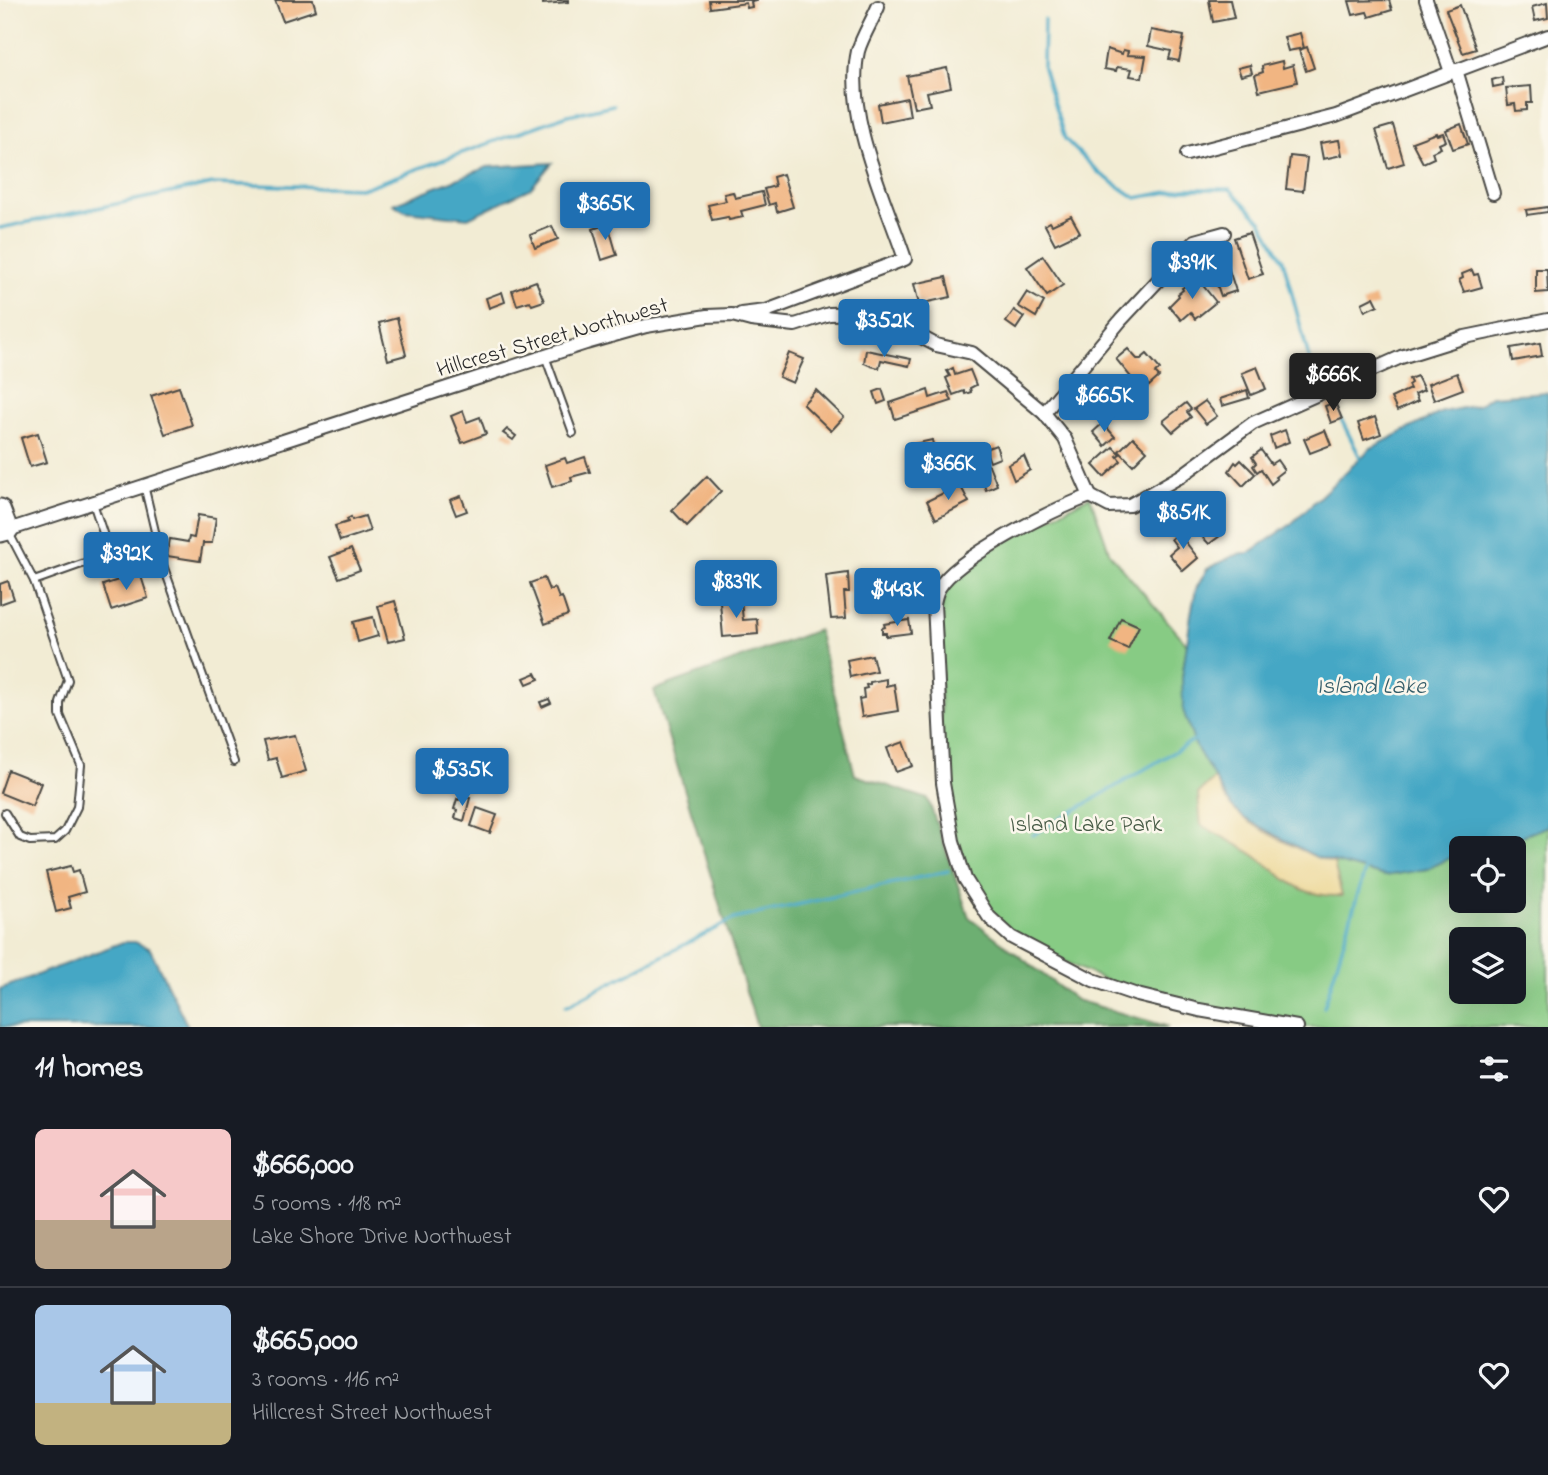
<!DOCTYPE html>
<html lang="en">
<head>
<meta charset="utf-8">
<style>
	:root { --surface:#171b24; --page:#20242c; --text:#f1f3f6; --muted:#9ea1a6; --line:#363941; --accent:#1f6fb2 }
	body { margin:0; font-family:"Indie Flower",sans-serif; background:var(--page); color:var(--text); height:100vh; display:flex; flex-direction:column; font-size:26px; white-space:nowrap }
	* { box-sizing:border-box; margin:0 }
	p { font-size:23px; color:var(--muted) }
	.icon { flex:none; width:38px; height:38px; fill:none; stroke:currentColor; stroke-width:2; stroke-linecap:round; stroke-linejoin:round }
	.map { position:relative; height:1027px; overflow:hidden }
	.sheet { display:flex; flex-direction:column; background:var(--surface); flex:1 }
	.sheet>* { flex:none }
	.buttons { position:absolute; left:1449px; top:836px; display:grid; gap:14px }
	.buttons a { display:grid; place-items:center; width:77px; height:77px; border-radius:10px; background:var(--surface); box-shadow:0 7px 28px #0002; font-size:35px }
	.price { position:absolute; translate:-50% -60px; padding:0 16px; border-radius:7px; background:var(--accent); color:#fff; font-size:23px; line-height:46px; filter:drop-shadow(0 2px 4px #0008) }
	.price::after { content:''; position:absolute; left:50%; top:42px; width:21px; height:16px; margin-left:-10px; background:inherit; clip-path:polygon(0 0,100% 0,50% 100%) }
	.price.active { background:#222; color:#fff }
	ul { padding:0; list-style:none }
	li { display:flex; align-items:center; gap:21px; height:175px; padding:0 35px }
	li+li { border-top:2px solid var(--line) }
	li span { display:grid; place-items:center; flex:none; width:196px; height:140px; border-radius:10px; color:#555 }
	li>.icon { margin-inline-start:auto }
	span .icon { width:84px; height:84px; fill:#fffc; stroke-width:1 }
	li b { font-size:30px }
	h2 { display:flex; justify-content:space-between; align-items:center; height:84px; padding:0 35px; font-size:30px }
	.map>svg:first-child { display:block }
	.green { fill:#87cb84; stroke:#597b58; stroke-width:2; fill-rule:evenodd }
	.forest { fill:#6daf72; stroke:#4c6d4e; stroke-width:2 }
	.sand { fill:#eeda9e; stroke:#8c8264; stroke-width:2 }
	.water { fill:#45a7c5; stroke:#386978; stroke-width:2 }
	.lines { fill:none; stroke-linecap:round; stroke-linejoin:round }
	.stream { stroke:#45a7c5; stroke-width:3.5 }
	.building { fill:#f1b582 }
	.service-casing { stroke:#494844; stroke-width:10 }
	.minor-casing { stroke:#494844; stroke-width:16 }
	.secondary-casing { stroke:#494844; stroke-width:23 }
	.service { stroke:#fff; stroke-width:6 }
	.minor { stroke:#fff; stroke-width:12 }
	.secondary { stroke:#fff; stroke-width:19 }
	.labels { text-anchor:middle; stroke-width:5; stroke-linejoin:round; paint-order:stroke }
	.street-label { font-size:23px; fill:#2b2b2b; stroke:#fbf7ec }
	.park-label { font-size:23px; fill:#475b46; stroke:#fbf7ec }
	.water-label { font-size:24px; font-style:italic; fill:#355d69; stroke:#fbf7ec }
</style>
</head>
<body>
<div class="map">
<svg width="1548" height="1027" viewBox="0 0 1548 1027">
	<rect width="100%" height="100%" fill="#fbf7ec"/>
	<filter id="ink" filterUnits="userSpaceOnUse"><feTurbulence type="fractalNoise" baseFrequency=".0143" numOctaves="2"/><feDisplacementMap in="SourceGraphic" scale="14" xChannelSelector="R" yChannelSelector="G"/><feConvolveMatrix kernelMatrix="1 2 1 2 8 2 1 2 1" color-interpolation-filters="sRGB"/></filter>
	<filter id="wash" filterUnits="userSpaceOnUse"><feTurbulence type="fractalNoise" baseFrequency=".00686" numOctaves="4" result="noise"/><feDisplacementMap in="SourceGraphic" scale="28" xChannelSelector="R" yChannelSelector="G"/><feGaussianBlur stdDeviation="1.57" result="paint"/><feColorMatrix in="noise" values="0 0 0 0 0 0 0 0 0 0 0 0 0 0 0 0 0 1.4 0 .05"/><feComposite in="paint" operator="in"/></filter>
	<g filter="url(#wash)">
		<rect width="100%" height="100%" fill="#f2ecd4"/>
		<path class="green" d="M1090,496L1110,554L1187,644L1182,678L1196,747L1244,818L1316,857L1385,876L1427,869L1461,853V901H1514V849H1470L1510,841L1548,826V1027H1297L1137,995L1011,937L965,879L943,783L937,591L968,561ZM1461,940H1514V992H1461Z"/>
		<path class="forest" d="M818,630L855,775L928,799L969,917L1076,1000L1169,1027H757L654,690Z"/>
		<path class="sand" d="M1215,778C1220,788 1225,799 1232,807C1249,827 1309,855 1334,863L1342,896C1297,897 1288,879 1254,855C1238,844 1218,835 1201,825L1198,794Z"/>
		<g class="water">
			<path d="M552,163L531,188L468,218L405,211L393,204L487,167Z"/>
			<path d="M1546,392L1548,394V826L1510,841L1461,849V853L1427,869L1385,876L1316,857L1244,818L1231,806L1196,747L1183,710L1182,678L1191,614L1196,589L1207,569L1233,556L1249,553L1290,525L1371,448L1442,412L1478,405L1491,396Z"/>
			<path d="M123,942H135L150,949L188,1027H0V989Z"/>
		</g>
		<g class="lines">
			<g class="stream">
				<path d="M1044,19L1043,68L1065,139L1099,173L1136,198L1185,189H1230L1261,221L1283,260L1310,362L1322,382"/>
				<path d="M0,228L213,184L364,188L568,115L613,105"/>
				<path d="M1340,417L1362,461"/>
				<path d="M1033,835L1196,739"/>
				<path d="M566,1006L734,919L948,871"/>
				<path d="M1324,1007L1366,867"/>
			</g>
		</g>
		<g id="blocks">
			<g class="building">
				<path d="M275,0H313L316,10L283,21Z"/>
				<path d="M543,0H568V2L543,4Z"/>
				<path d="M709,0H757V1L751,2L752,7L747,8L746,3L710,8Z"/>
				<path d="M1209,0H1230L1234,18L1213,22Z"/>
				<path d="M1389,0L1392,10L1369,17L1367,12L1353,15L1349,1Z"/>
				<path d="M1547,3L1548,18L1535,21L1532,7Z"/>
				<path d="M1460,5L1476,49L1463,53L1446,10Z"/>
				<path d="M1151,30L1184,36L1179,61L1169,59L1171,51L1148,46Z"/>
				<path d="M1300,33L1304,48L1288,51L1284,37Z"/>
				<path d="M1307,47L1314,68L1306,71L1299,50Z"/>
				<path d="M1107,49L1122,54L1123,50L1128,51L1127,55L1146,56L1142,78L1130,76L1132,69L1117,67L1116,71L1104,69Z"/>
				<path d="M1282,61L1283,68L1293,65L1297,82L1259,91L1255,75L1263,72L1262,66Z"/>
				<path d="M1250,65L1252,73L1241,76L1238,68Z"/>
				<path d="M947,68L951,87L927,92L930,105L914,108L907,76Z"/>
				<path d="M1502,77L1503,85L1493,87L1492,80Z"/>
				<path d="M1531,86L1532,103H1527V110L1516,111L1515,104L1508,105L1506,88Z"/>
				<path d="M907,98L910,116L881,122L878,104Z"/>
				<path d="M1461,124L1468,144L1453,149L1446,130Z"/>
				<path d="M1393,125L1404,163L1388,168L1376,130Z"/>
				<path d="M1436,133L1437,135L1443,133L1446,141L1439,144L1441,148L1432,152L1434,158L1423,163L1412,142Z"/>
				<path d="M1339,140L1342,155L1323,159L1320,143Z"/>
				<path d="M1290,156L1307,158L1303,191L1286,189Z"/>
				<path d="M783,174L793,207L777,212L775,203L769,205L764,189L775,186L773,177Z"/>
				<path d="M733,192L735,198L762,192L765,205L741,211L743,217L729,220L728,217L712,220L708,205L726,201L724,194Z"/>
				<path d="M635,196L642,217L623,223L616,203Z"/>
				<path d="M1548,207V212L1527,215L1526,210Z"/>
				<path d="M1071,216L1080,232L1055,244L1045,225L1050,222L1052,225Z"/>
				<path d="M608,224L617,255L602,260L593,229Z"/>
				<path d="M552,226L558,239L535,248L530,235Z"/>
				<path d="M1249,233L1263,274L1248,279L1234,238Z"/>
				<path d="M1223,252L1236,291L1221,296L1207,257Z"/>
				<path d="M1043,256L1063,285L1047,296L1027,267Z"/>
				<path d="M1536,269H1547L1548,292L1536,293Z"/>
				<path d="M1472,270L1474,275L1478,274L1482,287L1464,292L1459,280L1463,278L1462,274Z"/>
				<path d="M946,277L951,297L919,304L914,284Z"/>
				<path d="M1197,278L1216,302L1195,319L1190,312L1181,320L1169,306L1179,296L1178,294L1183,290L1182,288Z"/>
				<path d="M536,281L544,301L532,305L530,301L517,305L512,290Z"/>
				<path d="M502,292L505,302L489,308L486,298Z"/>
				<path d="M1027,292L1044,302L1036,317L1018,306Z"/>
				<path d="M1374,297L1378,305L1365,311L1362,303Z"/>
				<path d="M1014,310L1024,317L1016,329L1006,322Z"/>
				<path d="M397,318L406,355L388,360L379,323Z"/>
				<path d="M1540,343L1542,356L1513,361L1511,348Z"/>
				<path d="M1128,349L1137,359H1141L1147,354L1160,369L1155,373L1159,377L1149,386L1145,382L1139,387L1116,359Z"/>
				<path d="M866,350L911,359L909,366L881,360L879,368L871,366L864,363Z"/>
				<path d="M789,353L804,359L793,383L779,377Z"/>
				<path d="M1257,367L1266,389L1251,395L1242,373Z"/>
				<path d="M953,368L955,375L970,370L976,385L970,388L971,392L965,394L964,391L953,395L946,378L950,376L947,371Z"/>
				<path d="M1457,373L1463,389L1434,400L1428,384Z"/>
				<path d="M1417,376L1424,390L1415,394L1418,401L1397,411L1391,398L1410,389L1408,385L1411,383L1409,379Z"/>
				<path d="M179,387L192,425L165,434L151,396Z"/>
				<path d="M882,389L886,401L878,404L874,392Z"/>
				<path d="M816,390L844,417L831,431L803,404Z"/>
				<path d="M928,390L930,398L948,392L952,401L895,419L890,403Z"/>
				<path d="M1247,390L1249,398L1222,406L1220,399Z"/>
				<path d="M1205,401L1217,416L1206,424L1194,409Z"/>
				<path d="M1335,402L1342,419L1331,423L1325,406Z"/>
				<path d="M1186,403L1191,409L1187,412L1191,417L1173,432L1163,421Z"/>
				<path d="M463,411L467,422L480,417L486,434L462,443L451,416Z"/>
				<path d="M1375,417L1381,434L1364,440L1358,423Z"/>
				<path d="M1103,423L1115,437L1105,446L1093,432Z"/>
				<path d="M507,429L516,436L513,440L503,433Z"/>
				<path d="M1285,430L1289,442L1274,448L1270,436Z"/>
				<path d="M1325,430L1331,445L1310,453L1304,439Z"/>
				<path d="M38,433L47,462L30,467L21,438Z"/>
				<path d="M1133,437L1147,451L1133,465L1119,451Z"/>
				<path d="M932,440L934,449L911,453L910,445Z"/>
				<path d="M996,445L1000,458L990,462L985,449Z"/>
				<path d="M1113,447L1120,454L1117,456L1121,461L1104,477L1093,465Z"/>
				<path d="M1261,450L1271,464L1277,460L1284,470L1275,477L1277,479L1271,484L1261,469L1257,472L1253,466L1256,463L1252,457Z"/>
				<path d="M1024,456L1030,470L1014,480L1008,465Z"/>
				<path d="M585,457L590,472L571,477L572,481L552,487L545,465L565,458L567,463Z"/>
				<path d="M1241,460L1255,474L1243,486L1229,471L1235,462L1237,464Z"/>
				<path d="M989,465L997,485L986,490L978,469Z"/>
				<path d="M707,476L721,491L687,526L672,510Z"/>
				<path d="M960,485L969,502L936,519L927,501Z"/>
				<path d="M461,496L467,511L456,515L450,500Z"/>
				<path d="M198,515L216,518L212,543H203L200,561L167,556L170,539L188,542L189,537L194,538Z"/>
				<path d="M365,516L370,531L340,541L335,526L348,522L347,519L351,517L352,520Z"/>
				<path d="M1196,516L1202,524L1210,517L1224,533L1209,544L1196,530L1193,533L1187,525Z"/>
				<path d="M1185,528L1190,533L1184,540L1198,558L1183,571L1169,554L1177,547L1171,539Z"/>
				<path d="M351,549L360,570L339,578L330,557Z"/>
				<path d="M140,573L148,598L111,610L103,585Z"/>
				<path d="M848,573L849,592H844L846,618L831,619L826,576Z"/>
				<path d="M544,578L549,590L555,588L559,598L562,597L568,615L545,624L530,583Z"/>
				<path d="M8,581L14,599L0,604V584Z"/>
				<path d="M741,600L743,620L757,619L758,634L723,637L720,602Z"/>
				<path d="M395,601L405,638L388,642L378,606Z"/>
				<path d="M373,617L378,636L358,642L353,622Z"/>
				<path d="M1121,618L1139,626L1128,649L1110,641Z"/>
				<path d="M909,620L911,633L886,636V633H882V628L885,627L884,624Z"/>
				<path d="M872,655L876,671L850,677L847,660Z"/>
				<path d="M536,673L539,679L527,684L524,678Z"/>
				<path d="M886,679V686L894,684L898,711L862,717L859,699L864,698L863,689L867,688L866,685L870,684V682Z"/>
				<path d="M549,699L551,703L542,707L540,702Z"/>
				<path d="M295,735L306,771L282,778L276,758L268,760L263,741Z"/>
				<path d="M904,742L913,766L896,772L887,748Z"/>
				<path d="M8,770L41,783L32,806L0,793Z"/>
				<path d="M461,796L470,798L464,821L455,818L457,810L454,809L457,799L459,800Z"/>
				<path d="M477,808L497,815L490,833L471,826Z"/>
				<path d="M71,866L73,872L79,870L85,892L68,897L71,908L56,912L46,872Z"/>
			</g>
		</g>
	</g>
	<g filter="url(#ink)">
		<use href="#blocks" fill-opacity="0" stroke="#494844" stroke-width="2"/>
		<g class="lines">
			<g class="service-casing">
				<g id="service">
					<path d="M545,356L573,433"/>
					<path d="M144,485L163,565L234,762"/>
					<path d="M34,581L110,554L93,503"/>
					<path d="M5,813L20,837L30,841L55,840L65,831L77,807L81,765L60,715V703L68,680L34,581L8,531"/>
				</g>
			</g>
			<g class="minor-casing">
				<g id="minor">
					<path d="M1426,0L1451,72"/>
					<path d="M1456,70L1493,193"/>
					<path d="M1187,154L1336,116L1548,36"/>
					<path d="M741,314L766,311L905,259C885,199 844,115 858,51C862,37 872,21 878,7"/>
					<path d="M1044,413L1121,320L1195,241L1224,233"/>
					<path d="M1090,496C1054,509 957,557 939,588C936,593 935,598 934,604L943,783L953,841L965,879L989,917L1011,937L1093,980L1137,995L1199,1010L1297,1027"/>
					<path d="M1090,496L1109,506L1130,505L1181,476L1253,423L1401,357L1465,337L1548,320"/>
					<path d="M8,530L586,343L646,326L707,316L732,315L751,320L795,325L829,314L857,313L883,324L910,331L936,345L972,353L1044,413L1065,439L1090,496"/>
				</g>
			</g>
			<g class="secondary-casing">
				<path id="secondary" d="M0,509L8,530L0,532"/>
			</g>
			<use href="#service" class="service"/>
			<use href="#minor" class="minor"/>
			<use href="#secondary" class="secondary"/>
		</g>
	</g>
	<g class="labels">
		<g class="street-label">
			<text transform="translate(552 336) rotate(-16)" y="8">Hillcrest Street Northwest</text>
		</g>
		<g class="park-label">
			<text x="1086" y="831">Island Lake Park</text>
		</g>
		<g class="water-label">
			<text x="1371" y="693">Island Lake</text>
		</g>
	</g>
</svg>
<div class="buttons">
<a><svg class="icon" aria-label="locate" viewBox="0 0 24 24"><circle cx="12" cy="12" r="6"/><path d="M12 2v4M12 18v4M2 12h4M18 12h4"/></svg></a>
<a><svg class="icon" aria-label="layers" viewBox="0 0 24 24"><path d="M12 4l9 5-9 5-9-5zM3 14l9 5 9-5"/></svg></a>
</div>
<b class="price" style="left:605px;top:242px">$365K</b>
<b class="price" style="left:1192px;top:301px">$391K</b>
<b class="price" style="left:884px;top:359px">$352K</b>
<b class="price active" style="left:1333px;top:413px">$666K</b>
<b class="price" style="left:1104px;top:434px">$665K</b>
<b class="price" style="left:948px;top:502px">$366K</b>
<b class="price" style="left:1183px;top:551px">$851K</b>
<b class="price" style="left:126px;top:592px">$392K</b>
<b class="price" style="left:736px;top:620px">$839K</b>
<b class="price" style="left:897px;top:628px">$443K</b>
<b class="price" style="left:462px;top:808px">$535K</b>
</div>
<section class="sheet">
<h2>11 homes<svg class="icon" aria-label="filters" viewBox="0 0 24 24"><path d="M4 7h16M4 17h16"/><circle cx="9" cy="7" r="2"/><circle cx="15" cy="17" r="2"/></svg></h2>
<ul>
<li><span style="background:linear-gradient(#f6c9c9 65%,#b9a48a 0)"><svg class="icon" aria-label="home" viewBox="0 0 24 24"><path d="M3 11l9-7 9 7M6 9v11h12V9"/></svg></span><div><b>$666,000</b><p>5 rooms · 118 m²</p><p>Lake Shore Drive Northwest</p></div><svg class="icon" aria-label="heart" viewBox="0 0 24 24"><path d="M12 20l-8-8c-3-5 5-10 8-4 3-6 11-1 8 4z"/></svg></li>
<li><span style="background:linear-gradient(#a9c7e8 70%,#c2b280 0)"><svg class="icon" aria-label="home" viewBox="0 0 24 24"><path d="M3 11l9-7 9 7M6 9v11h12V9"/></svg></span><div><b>$665,000</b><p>3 rooms · 116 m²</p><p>Hillcrest Street Northwest</p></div><svg class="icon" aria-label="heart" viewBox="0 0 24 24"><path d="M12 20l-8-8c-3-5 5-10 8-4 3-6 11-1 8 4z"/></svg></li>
</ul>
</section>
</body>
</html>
